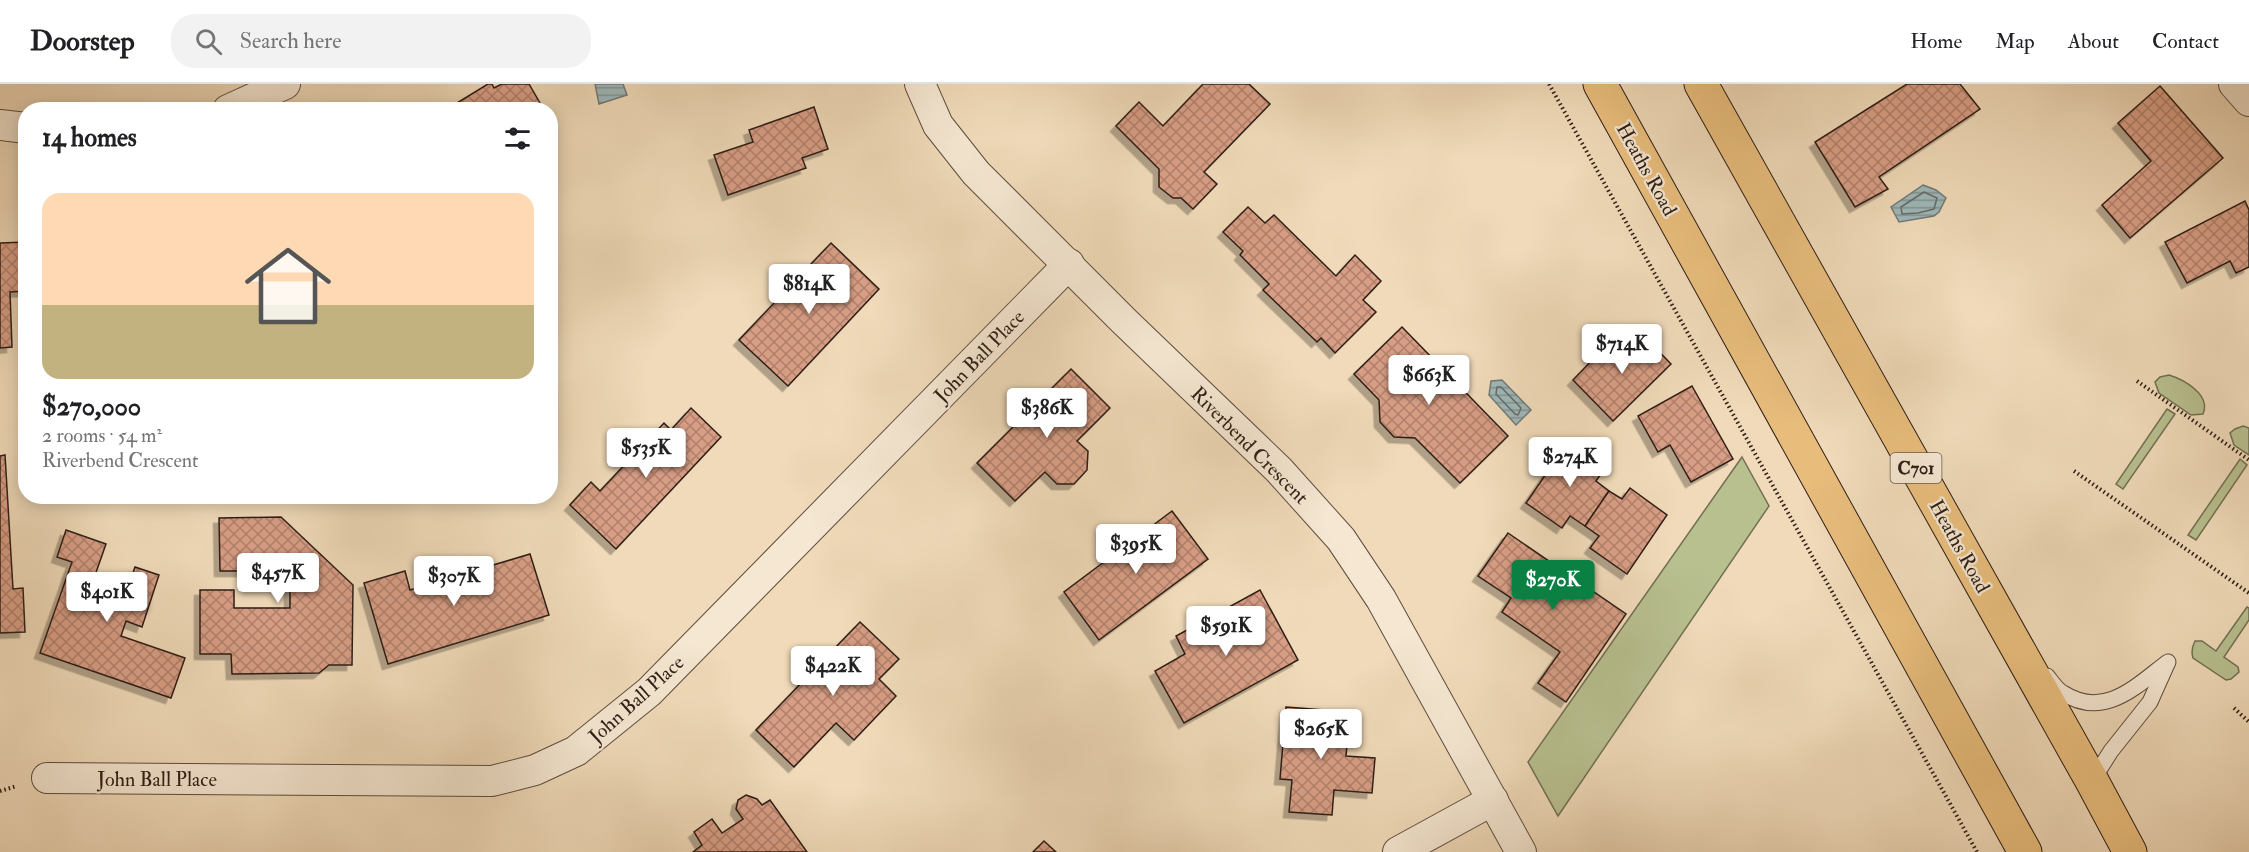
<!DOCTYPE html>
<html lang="en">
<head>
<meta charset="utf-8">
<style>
	:root { --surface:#fff; --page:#f2f2f2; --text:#202124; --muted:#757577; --line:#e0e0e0; --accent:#0b8043 }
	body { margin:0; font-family:"IM FELL Double Pica",serif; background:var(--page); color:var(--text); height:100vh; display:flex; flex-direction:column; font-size:22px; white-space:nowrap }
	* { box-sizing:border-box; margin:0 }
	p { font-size:20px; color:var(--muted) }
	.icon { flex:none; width:33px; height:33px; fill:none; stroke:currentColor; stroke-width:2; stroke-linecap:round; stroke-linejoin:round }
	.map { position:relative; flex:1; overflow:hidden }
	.drawer { position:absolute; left:18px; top:18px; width:540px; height:402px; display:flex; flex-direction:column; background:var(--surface); border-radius:24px; box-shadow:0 3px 15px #0003 }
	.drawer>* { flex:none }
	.price { position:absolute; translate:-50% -51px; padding:0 14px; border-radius:6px; background:#fff; color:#222; font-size:20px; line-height:39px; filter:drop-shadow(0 2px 3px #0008) }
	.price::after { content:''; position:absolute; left:50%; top:36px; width:18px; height:14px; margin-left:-9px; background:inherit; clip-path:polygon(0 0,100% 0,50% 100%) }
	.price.active { background:var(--accent); color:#fff }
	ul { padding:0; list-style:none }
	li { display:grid; align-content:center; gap:12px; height:318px; padding:0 24px }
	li+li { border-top:2px solid var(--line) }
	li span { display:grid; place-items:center; height:186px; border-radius:18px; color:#555 }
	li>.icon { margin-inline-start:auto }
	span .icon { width:108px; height:108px; fill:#fffc; stroke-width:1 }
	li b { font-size:26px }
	h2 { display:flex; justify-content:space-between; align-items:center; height:72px; padding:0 24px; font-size:26px }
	header { display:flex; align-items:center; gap:36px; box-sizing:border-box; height:84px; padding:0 30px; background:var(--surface); border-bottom:2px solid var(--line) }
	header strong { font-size:28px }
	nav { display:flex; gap:33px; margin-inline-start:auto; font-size:21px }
	.search { width:420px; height:54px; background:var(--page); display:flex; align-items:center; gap:15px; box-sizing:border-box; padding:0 21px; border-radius:24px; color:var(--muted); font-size:22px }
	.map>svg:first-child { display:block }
	.green { fill:#b8c090; stroke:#726f53; stroke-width:1.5 }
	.water { fill:url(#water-rules); stroke:#717a78; stroke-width:1.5 }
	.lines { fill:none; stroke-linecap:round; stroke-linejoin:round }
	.shore { stroke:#666b68; stroke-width:1.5 }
	.building { fill:url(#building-cross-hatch); stroke:#2d1e16; stroke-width:1.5; filter:url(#shadow) }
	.service-casing { stroke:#5e4d3f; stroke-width:17 }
	.minor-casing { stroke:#5e4d3f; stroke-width:32 }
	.primary-casing { stroke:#2d1e16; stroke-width:35 }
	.path { stroke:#2d1e16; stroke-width:4; stroke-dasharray:1.5 3; stroke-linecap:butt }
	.service { stroke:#f5e7d2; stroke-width:15 }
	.minor { stroke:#f5e7d2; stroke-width:30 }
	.primary { stroke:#e8bd7c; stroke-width:33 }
	.labels { text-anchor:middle; stroke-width:4.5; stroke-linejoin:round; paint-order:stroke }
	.shield { fill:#f5e7d2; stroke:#695a4e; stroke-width:1.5 }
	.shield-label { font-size:18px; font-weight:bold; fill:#2d1e16 }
	.street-label { font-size:20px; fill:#2d1e16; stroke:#f5e7d2 }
</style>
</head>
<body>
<header>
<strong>Doorstep</strong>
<div class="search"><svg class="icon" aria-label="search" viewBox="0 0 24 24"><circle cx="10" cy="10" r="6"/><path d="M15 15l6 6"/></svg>Search here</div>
<nav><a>Home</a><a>Map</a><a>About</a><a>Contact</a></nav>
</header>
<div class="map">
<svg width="2249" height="768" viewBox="0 0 2249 768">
	<defs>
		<pattern id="water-rules" width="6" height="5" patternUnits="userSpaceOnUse" patternTransform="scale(1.5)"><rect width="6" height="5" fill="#9eb8ba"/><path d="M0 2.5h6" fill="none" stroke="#819596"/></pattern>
		<pattern id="building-cross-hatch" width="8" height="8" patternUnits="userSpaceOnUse" patternTransform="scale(1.5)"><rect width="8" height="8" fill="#d89e85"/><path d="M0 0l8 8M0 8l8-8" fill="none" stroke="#b0806c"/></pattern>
		<filter id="shadow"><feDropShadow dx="-5.5" dy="5.5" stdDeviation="0" flood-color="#0004"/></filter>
	</defs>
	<rect width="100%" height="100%" fill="#f0dab9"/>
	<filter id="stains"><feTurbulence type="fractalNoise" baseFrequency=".00333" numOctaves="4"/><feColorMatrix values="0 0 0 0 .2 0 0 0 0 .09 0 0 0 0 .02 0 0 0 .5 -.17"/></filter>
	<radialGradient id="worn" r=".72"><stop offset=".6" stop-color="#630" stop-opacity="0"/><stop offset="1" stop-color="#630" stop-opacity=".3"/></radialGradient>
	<g class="green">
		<path d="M2169,291C2185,296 2211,311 2203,330L2191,331L2159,309L2155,298L2160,293Z"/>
		<path d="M2167,325L2175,330L2123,405L2116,400Z"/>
		<path d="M2243,342L2249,344V371L2234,361L2230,349L2235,345Z"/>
		<path d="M1742,373L1769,422L1558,732L1528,678Z"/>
		<path d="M2240,375L2247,381L2196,456L2188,451Z"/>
		<path d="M2247,523L2249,524V536L2224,573L2238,583L2239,588L2231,595L2226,596L2193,574C2191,568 2192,563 2195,557H2202L2216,567Z"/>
	</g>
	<g class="water">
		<path d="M595,0H623L627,11L599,20Z"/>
		<path d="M1923,101L1936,106L1946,114L1939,128L1934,132L1899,138L1891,123Z"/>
		<path d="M1502,296L1531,326L1516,341L1489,311L1491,297Z"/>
	</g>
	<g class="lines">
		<g class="shore">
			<path d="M1924,108L1937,114L1934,125L1918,129L1902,130L1901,123Z"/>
			<path d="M1497,303H1501L1521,324L1518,331L1515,330L1496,310Z"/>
		</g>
	</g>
	<g class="building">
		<path d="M488,0H492L494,4L502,0H529L544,26H455L452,22Z"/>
		<path d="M1203,0H1249L1270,20L1204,88L1217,100L1193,125L1181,114H1173L1159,103V85L1116,42L1139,18L1163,42Z"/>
		<path d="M1907,0H1960L1980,25L1879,93L1888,105L1855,123L1815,58Z"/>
		<path d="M2160,2L2223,74L2130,154L2102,121L2151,77L2118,39Z"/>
		<path d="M814,23L828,65L802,74L806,84L728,111L714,71L753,58L749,46Z"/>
		<path d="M2245,117L2249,126V183L2236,189L2230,177L2187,199L2165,158Z"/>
		<path d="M1248,123L1265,139L1274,131L1336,192L1355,171L1381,197L1363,216L1376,228L1335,269L1321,254L1317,258L1263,206L1269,200L1240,171L1243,167L1223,148Z"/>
		<path d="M26,158V207L10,208L12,263L0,264V159Z"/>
		<path d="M831,159L879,205L788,302L739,256Z"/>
		<path d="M1402,243L1508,352L1460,399L1415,354L1394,353L1380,338L1379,316L1354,290Z"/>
		<path d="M1638,246L1671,280L1613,337L1573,296L1602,266L1610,273Z"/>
		<path d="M1071,285L1110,324L1077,357L1088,367L1087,386L1074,400H1057L1045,388L1015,417L977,379Z"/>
		<path d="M1692,302L1733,375L1691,398L1670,361L1658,368L1638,332Z"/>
		<path d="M691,324L721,353L616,465L570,421L591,398L600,407L664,339L671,346Z"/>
		<path d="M1568,358L1605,384L1596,397L1609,407L1585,442L1570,432L1562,444L1526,419Z"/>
		<path d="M5,371L13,505L23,504L25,548L0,549V372Z"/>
		<path d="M1630,404L1667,431L1627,490L1590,464L1599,452L1585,442L1609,407L1622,415Z"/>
		<path d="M1172,427L1208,475L1099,556L1064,508Z"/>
		<path d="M281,433L353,501L352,581H329L319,589L232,590L231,570H200V506H234V524H290V500L280,487H220L219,434Z"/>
		<path d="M66,446L106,460L93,497L115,505L118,496L129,500L135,483L159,491L142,543L126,537L121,552L185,574L171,614L40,569L72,478L57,473Z"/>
		<path d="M1508,449L1626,530L1566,618L1538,599L1560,568L1502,528L1511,514L1478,492Z"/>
		<path d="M530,470L549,531L388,580L364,499L405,487L410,506Z"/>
		<path d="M1260,506L1298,576L1184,639L1155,587L1185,570L1176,552Z"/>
		<path d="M860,538L899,575L879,595L896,612L854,656L836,639L794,683L756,646Z"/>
		<path d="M1286,623L1350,628L1346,672L1375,674L1372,709L1334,706L1332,731L1289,728L1292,696L1280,695Z"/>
		<path d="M746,711L757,715L762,721L770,716L807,768H693L702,761L694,748L712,735L722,749L743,735L736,725L738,716Z"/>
		<path d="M1044,757L1056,768H1033Z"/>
	</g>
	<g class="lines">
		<g class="service-casing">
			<g id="service">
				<path d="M2047,592C2052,598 2057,606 2063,609C2105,636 2137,601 2168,578"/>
				<path d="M2092,697L2111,667L2150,618L2167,580"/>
			</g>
		</g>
		<g class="minor-casing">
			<g id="minor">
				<path d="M920,0L938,41L976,89L1124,237L1279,386L1341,455L1381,515L1521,768"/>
				<path d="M2234,0L2249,17"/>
				<path d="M228,26L285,0"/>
				<path d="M0,41L26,44"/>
				<path d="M47,694L492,697L535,686L576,667L649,608L1069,180"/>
				<path d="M1398,768L1493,716"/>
			</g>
		</g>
		<g class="primary-casing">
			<g id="primary">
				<path d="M1600,0L2025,768"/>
				<path d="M1701,0L2092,697L2130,768"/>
			</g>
		</g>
		<g class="path">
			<path d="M1549,0L1977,768"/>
			<path d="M2137,297L2249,376"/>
			<path d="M2074,387L2249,509"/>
			<path d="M2234,624L2249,638"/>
			<path d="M0,707L17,702"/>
		</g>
		<use href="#service" class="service"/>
		<use href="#minor" class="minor"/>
		<use href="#primary" class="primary"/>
	</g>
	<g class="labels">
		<rect class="shield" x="1890.5" y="369" width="51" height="30" rx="4.5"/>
		<g class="shield-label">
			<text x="1916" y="390">C701</text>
		</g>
		<g class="street-label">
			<text transform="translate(1647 85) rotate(61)" y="7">Heaths Road</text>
			<text transform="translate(979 272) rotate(-46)" y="7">John Ball Place</text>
			<text transform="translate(1250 361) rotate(45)" y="7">Riverbend Crescent</text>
			<text transform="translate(1960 462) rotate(61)" y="7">Heaths Road</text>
			<text transform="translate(636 615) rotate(-42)" y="7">John Ball Place</text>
			<text x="157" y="702">John Ball Place</text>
		</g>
	</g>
	<rect width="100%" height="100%" filter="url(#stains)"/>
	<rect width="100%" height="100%" fill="url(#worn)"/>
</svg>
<b class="price" style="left:809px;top:231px">$814K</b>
<b class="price" style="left:1622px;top:291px">$714K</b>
<b class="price" style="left:1429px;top:322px">$663K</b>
<b class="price" style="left:1047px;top:355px">$386K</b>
<b class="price" style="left:646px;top:395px">$535K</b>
<b class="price" style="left:1570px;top:404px">$274K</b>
<b class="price" style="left:1136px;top:491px">$395K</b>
<b class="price" style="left:278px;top:520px">$457K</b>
<b class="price" style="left:454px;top:523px">$307K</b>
<b class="price active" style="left:1553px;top:527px">$270K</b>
<b class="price" style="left:107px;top:539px">$401K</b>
<b class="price" style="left:1226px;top:573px">$591K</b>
<b class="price" style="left:833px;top:613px">$422K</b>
<b class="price" style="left:1321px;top:676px">$265K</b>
<section class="drawer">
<h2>14 homes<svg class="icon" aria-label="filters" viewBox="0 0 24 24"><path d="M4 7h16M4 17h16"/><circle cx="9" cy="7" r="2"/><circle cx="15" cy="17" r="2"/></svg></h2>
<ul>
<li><span style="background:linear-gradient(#ffd9b3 60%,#c2b280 0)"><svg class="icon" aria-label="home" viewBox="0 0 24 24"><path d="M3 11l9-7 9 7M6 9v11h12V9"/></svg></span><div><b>$270,000</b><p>2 rooms · 54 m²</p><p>Riverbend Crescent</p></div></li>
</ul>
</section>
</div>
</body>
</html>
